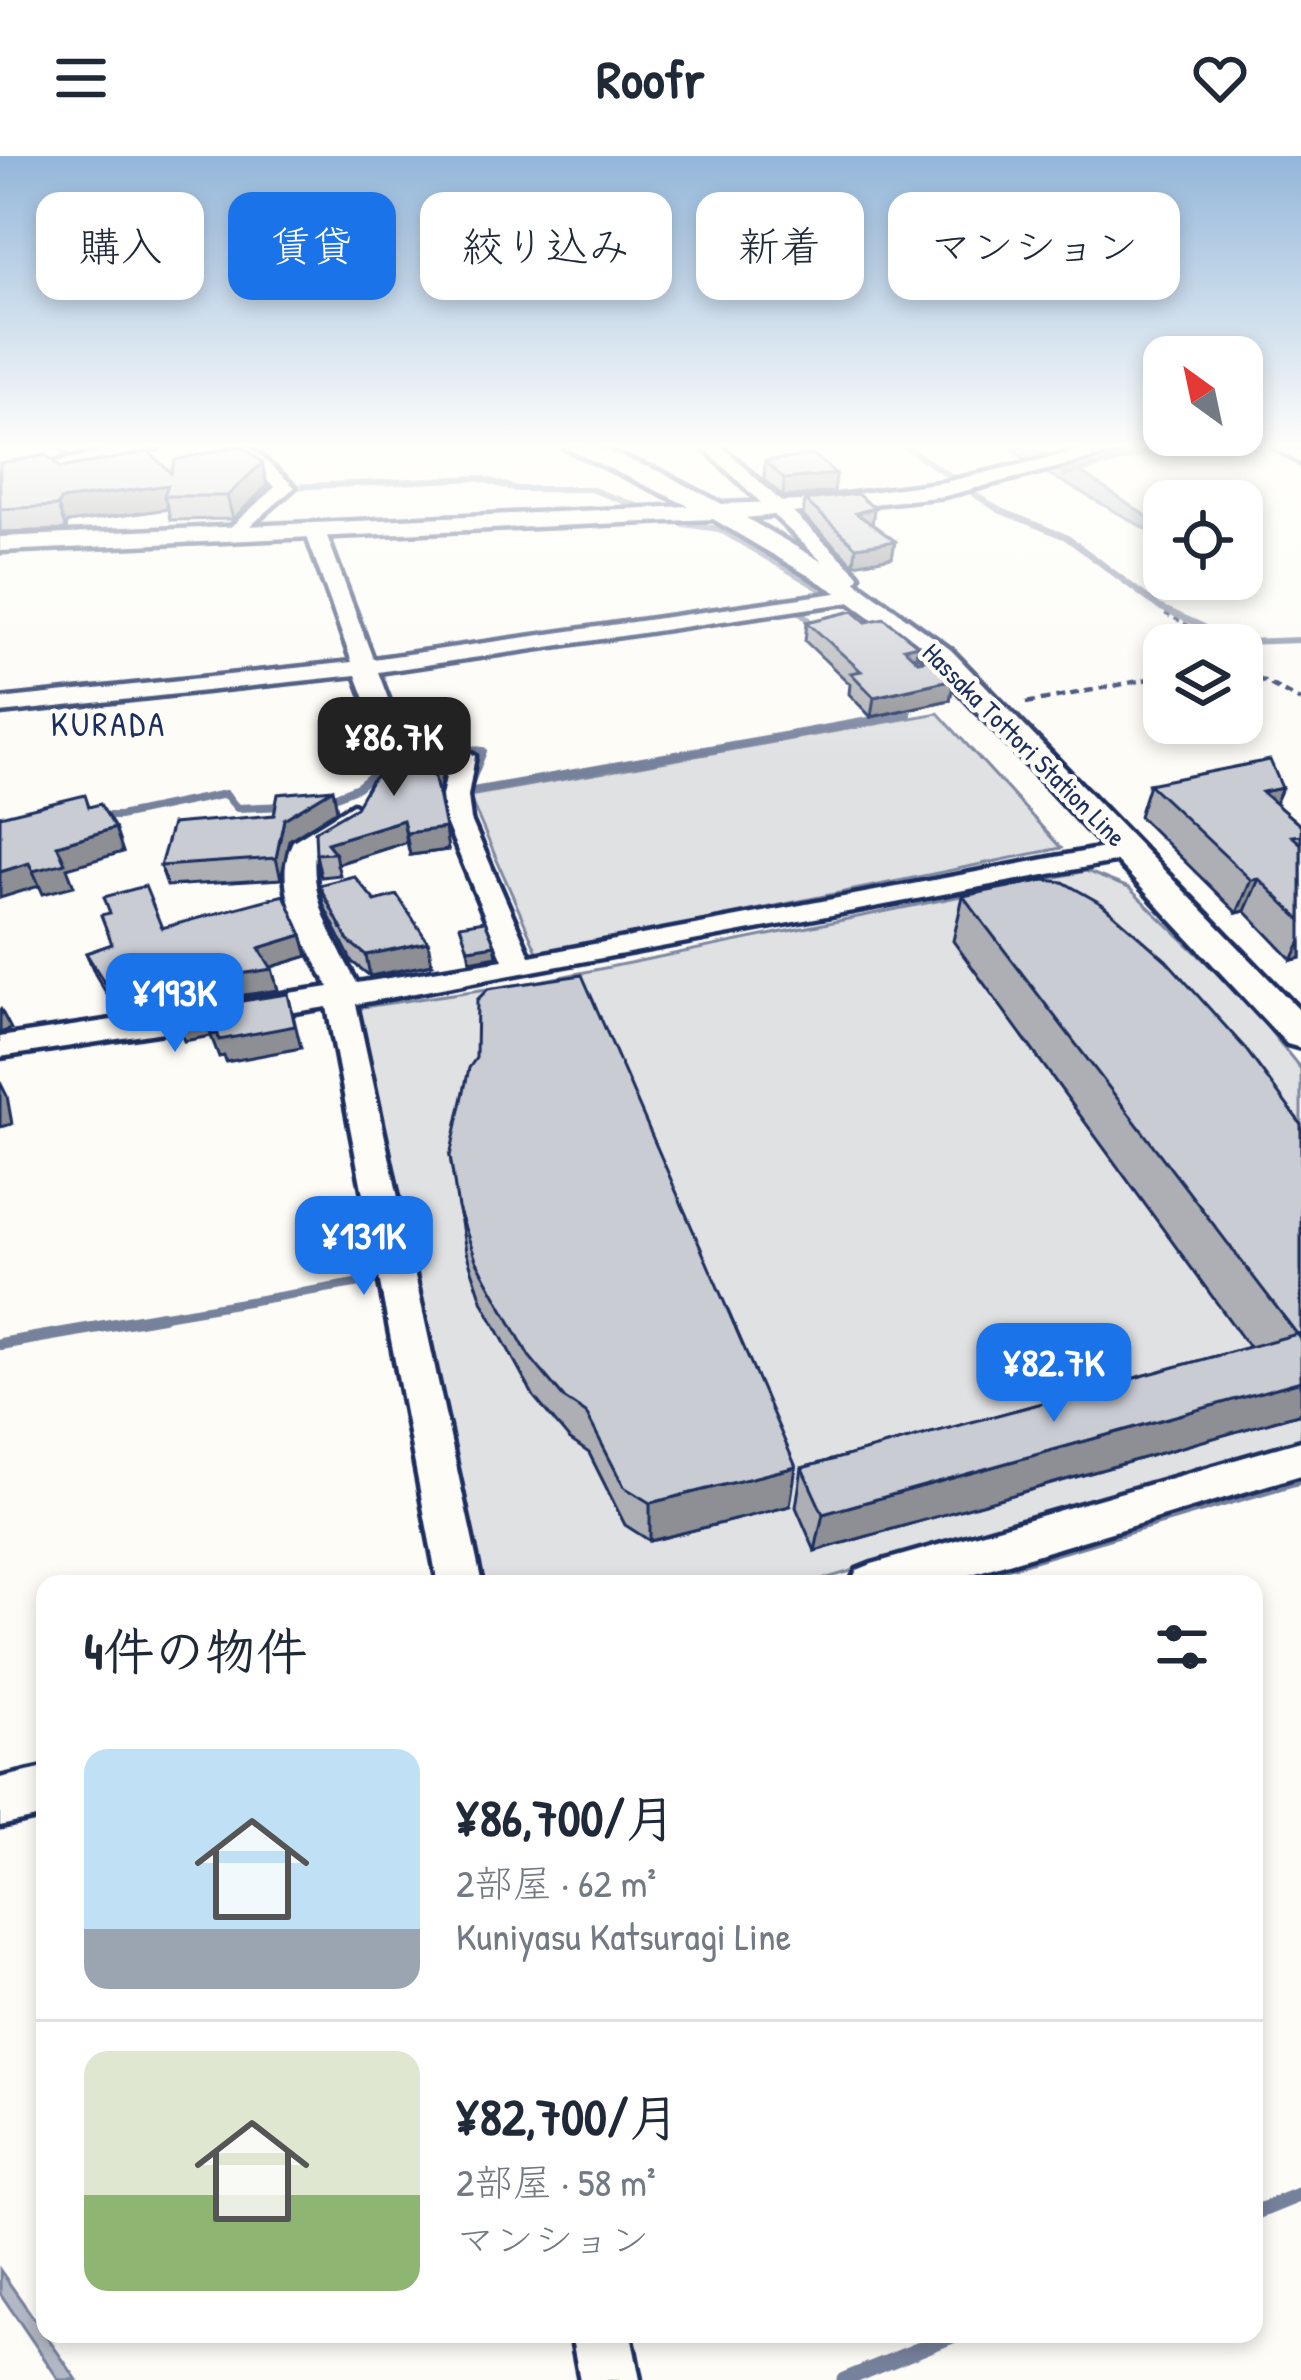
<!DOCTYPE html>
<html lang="ja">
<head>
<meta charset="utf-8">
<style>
	:root { --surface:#fff; --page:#f2f2f3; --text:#1f2937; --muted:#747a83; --line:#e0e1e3; --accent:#1a73e8 }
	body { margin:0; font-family:"Patrick Hand","Klee One",sans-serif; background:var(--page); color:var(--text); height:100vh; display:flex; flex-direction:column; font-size:45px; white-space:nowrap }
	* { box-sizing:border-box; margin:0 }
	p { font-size:39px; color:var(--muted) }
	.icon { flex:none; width:66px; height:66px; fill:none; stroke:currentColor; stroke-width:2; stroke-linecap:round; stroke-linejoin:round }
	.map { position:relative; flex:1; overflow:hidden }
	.details { position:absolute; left:36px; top:1419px; width:1227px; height:768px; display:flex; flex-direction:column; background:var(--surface); border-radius:24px; box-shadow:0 6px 18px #0003 }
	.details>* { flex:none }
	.banner { position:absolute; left:36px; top:36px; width:1230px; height:108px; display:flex; gap:24px }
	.needle { width:78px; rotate:327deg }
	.controls { position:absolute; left:1143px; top:180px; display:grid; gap:24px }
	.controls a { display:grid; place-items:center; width:120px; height:120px; border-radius:24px; background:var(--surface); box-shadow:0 6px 18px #0003; font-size:60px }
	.price { position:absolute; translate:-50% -102px; padding:0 27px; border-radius:24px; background:var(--accent); color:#fff; font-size:39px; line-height:78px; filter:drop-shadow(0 3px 6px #0008) }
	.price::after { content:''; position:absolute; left:50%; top:72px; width:36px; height:27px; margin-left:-18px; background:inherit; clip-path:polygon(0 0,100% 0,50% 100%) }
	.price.active { background:#222; color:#fff }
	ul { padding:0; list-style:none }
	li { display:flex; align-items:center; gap:36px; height:300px; padding:0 48px }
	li+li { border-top:3px solid var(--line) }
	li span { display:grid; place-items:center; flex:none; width:336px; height:240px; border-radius:24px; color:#555 }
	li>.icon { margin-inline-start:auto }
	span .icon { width:144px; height:144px; fill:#fffc; stroke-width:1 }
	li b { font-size:51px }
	h2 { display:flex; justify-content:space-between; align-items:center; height:144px; padding:0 48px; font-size:51px }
	.tag { padding:0 42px; border-radius:24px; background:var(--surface); box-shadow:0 6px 18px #0003; font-size:42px; line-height:108px }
	.tag.active { background:var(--accent); color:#fff }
	header { display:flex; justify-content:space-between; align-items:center; height:156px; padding:0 48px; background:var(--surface); font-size:54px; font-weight:700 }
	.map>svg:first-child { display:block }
	.green { fill:#e0e1e3; stroke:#7e88a0; stroke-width:3 }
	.water { fill:#b3b8c5; stroke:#76819c; stroke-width:3 }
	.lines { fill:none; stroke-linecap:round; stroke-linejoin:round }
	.stream-far4 { stroke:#76819c; stroke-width:6 }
	.stream-far3 { stroke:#76819c; stroke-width:8 }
	.stream-far2 { stroke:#76819c; stroke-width:9 }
	.stream-far1 { stroke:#76819c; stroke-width:12 }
	.stream { stroke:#76819c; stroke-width:15 }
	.minor-casing { stroke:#1b2f5e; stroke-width:9 }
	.major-casing { stroke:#1b2f5e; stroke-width:9 }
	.path-far1 { stroke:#1b2f5e; stroke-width:3; stroke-dasharray:6 4.5; stroke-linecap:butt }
	.path { stroke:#1b2f5e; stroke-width:4.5; stroke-dasharray:9 6; stroke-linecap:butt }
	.minor { fill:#fdfcf7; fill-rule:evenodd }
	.major { fill:#fdfcf7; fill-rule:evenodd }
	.wall { fill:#adafb5; stroke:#1b2f5e; stroke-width:3 }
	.shaded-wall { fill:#8d8f94; stroke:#1b2f5e; stroke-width:3 }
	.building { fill:#c9ccd3; stroke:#1b2f5e; stroke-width:3 }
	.labels { text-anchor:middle; stroke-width:9; stroke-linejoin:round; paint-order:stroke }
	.far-street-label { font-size:27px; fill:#1b2f5e; stroke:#fdfcf7 }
	.far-quarter-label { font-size:33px; letter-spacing:3px; fill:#1b2f5e; stroke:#fdfcf7 }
</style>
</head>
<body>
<header><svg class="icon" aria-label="menu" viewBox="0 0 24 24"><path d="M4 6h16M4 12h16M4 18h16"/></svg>Roofr<svg class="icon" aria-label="heart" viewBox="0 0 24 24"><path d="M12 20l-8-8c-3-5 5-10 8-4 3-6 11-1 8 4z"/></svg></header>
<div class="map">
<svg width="1301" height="2224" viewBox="0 0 1301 2224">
	<rect width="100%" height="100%" fill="#fdfcf7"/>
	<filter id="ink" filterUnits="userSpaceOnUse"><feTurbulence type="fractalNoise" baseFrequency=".00833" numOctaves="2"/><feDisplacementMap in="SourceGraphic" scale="24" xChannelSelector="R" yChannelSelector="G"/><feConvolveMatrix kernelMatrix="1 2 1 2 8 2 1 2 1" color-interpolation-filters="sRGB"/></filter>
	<g filter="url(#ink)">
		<g class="green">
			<path d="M938,557L1061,692L538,798L469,640Z"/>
			<path d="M1086,715L1129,732L1246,845L1301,913V1283L807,1428H476L357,857L363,851L535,826Z"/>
		</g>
		<g class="water">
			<path d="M1011,291C1059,291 1119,346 1164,371V383L1029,307Z"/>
			<path d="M0,2114L77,2224H59L0,2137Z"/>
		</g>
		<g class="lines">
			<g class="stream-far4">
				<path d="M59,291L72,303"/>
				<path d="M906,291L954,323"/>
				<path d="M146,295L165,291"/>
				<path d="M1064,319L1170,291"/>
				<path d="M291,331L478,322L517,333H590L651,355"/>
				<path d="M974,338L999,354L1066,381L1159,451L1202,470L1216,487L1301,484"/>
				<path d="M683,368L719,373L824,435"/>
				<path d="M798,454L818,472"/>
			</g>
			<g class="stream-far3">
				<path d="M438,590L483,595L467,636L908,558"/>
				<path d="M324,645L358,631L386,608L381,590"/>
				<path d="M93,660H119L225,638L237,652L288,650"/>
			</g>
			<path class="stream-far2" d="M144,1163L376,1124"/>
			<g class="stream-far1">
				<path d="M0,1188L162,1160"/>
				<path d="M940,1428L1301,1322"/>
			</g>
			<g class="stream">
				<path d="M1254,2057L1301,2038"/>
				<path d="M844,2224L957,2178"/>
			</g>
			<g class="minor-casing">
				<g id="minor">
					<path d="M124,291H159L0,330V318Z"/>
					<path d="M230,291H250L295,331L233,385L223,379L226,375L275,331Z"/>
					<path d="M703,291H723L856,416L859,420L851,435L865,436V444L378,516L404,585L463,593L475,600L468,640L471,664L530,800L1130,687L1143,695L1130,703L356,848L482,1428H438L327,851L0,901V881L329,831C308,790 269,732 293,685L353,648L366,656L347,678L315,695C310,745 334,784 357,827L503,804L445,664L442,640L449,606L385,596L356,519L0,557V543L352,506L305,375L315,369L325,375L373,503L843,436L835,430L838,421Z"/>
					<path d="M1273,291L1301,295V307Z"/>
					<path d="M1301,1285V1319L939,1428H850L857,1414L872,1408Z"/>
					<path d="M45,1612V1660L0,1670V1622Z"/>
					<path d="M571,2178H631L640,2224H580Z"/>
				</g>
			</g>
			<g class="major-casing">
				<path id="major" d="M563,291H595L661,316L722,348L800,345L945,326L1096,291H1137L945,340L746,362L854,424L951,494L1301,856V892L1287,888L931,506L836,436L713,363L0,395V381L689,350Z"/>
			</g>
			<path class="path-far1" d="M1165,458L1194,472L1206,489"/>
			<g class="path">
				<path d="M1242,520L1264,525L1301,545"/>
				<path d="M1026,547L1164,520"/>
			</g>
			<use href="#minor" class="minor"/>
			<use href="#major" class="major"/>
		</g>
		<g class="wall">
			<path d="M765,305L836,318L834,336L783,341L764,323Z"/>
			<path d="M0,307L60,312L171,317L262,307L267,330L233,363L170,364L168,353L67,367L66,374L0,376Z"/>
			<path d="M805,344L874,352L872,368L895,385L892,401L854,408L803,360Z"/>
			<path d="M807,466L918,489L915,503L954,523L950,544L871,561L849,538L850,528L805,485Z"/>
			<path d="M444,610L438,637L448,694L410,699L407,686L337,708L340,719L321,721L316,698Z"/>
			<path d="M1149,628L1282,632L1275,648L1301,670V802L1292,804L1245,755L1237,757L1139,660Z"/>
			<path d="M337,654L289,684L281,723L167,730L160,710Z"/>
			<path d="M319,729L432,808L370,820L352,806L324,750Z"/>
			<path d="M963,740L1301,968V1254L1298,1258L815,1395L796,1351L802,1312L1249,1191L953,785Z"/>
			<path d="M162,772L302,779L308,800L271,811L278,834L178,849L175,841L119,858L95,818L86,797Z"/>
			<path d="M450,1000L790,1350L650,1385L625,1369L589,1297L569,1283L534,1241L483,1147L466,1096Z"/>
		</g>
		<g class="shaded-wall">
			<path d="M262,307L267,330L233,363L227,340Z"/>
			<path d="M836,318L834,336L783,341L784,323Z"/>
			<path d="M168,329L164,340L168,353L67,367L66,374L58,350L60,344Z"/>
			<path d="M874,352L872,369L856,357Z"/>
			<path d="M895,385L892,401L854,408L856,391Z"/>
			<path d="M918,489L914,509L904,492Z"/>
			<path d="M954,523L950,544L871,561L874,541Z"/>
			<path d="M441,587L444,610L438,641L434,618Z"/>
			<path d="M1282,632L1268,664L1262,636Z"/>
			<path d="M333,633L337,654L289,684L281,723L276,702L284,663Z"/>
			<path d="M403,664L407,686L337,708L335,697L327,687Z"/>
			<path d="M115,672L123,696L67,712L74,730L43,738L33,715L57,689Z"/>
			<path d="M445,672L448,694L410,699L406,677Z"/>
			<path d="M29,707L39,730L0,742V716Z"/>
			<path d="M1259,723L1245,755L1237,757L1251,724Z"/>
			<path d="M302,779L308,800L265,813L259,792Z"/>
			<path d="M1301,785V802L1292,804Z"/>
			<path d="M428,786L432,808L370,820L366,799Z"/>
			<path d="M495,789L497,800L470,805L468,793Z"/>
			<path d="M272,813L278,834L178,849L175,841L119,858L111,837L169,820Z"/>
			<path d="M288,838L301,892L226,906L224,900L219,901L211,880L184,885L176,863Z"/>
			<path d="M0,852L11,873L0,877Z"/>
			<path d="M0,926L7,940L12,968L0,971Z"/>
			<path d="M1301,1225V1254L1298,1258L815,1395L823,1358Z"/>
			<path d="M796,1311L790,1350L650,1385V1347Z"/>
		</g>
		<g class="building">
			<path d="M234,291H244L262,307L227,340H164L168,329L60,344L58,350L0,353V307L47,299L60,312L149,296L171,317L175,304Z"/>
			<path d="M814,299L836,318L784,323L765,305Z"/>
			<path d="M857,338L874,352L856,357L895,385L856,391L805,344Z"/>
			<path d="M853,455L866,466L884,462L918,489L904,492L918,505L942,500L951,510L954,523L874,541L851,517L861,515L807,466Z"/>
			<path d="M409,583L441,587L434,618L445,672L406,677L403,664L327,687L335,697L316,698L315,675L356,651L371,625L406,595Z"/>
			<path d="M1270,604L1282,632L1262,636L1301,670V679L1292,680L1301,688V764L1259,723L1251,724L1149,628Z"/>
			<path d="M333,633L284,663L276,702L160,710L172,668L274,659L278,638Z"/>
			<path d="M85,639L89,651L100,648L115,672L57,689L65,707L33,715L29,707L0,716V660Z"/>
			<path d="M354,720L375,745L397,739L428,786L366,799L348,785L319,729Z"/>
			<path d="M1045,724L1063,726L1102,748L1166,804L1244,891L1301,968V1177L1297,1178L963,740Z"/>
			<path d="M145,730L162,772L284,739L302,779L259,792L272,813L170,829L169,820L111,837L86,797L112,788L101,759L110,757L104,741Z"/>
			<path d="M485,765L495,789L468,793L460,769Z"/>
			<path d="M582,819L796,1311L650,1347L624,1331L586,1257L565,1243L529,1200L476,1104L458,1052L450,1000L469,912L476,902L477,844L488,833Z"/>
			<path d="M288,838L295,870L219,884L218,878L211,879L207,857L176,863L175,855Z"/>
			<path d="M1297,1178L1301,1183V1225L823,1358L802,1312Z"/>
		</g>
	</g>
	<linearGradient id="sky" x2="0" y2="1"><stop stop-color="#93b6da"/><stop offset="0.48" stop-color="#fefefb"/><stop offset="1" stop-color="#fefefb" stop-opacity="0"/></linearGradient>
	<rect width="1301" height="603" fill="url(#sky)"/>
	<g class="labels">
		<g class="far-street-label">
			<text transform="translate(1024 589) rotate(45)" y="9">Hassaka Tottori Station Line</text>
		</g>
		<g class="far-quarter-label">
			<text x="109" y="580">KURADA</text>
		</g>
	</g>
</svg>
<div class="controls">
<a><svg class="needle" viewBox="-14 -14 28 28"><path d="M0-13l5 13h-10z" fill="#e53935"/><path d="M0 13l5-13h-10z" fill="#747a83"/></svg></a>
<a><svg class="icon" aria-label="locate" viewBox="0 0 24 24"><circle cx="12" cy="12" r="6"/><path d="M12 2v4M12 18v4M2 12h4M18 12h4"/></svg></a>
<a><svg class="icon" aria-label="layers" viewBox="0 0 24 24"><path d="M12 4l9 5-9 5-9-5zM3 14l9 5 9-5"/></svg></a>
</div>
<b class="price active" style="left:394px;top:643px">¥86.7K</b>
<b class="price" style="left:175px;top:899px">¥193K</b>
<b class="price" style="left:364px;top:1142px">¥131K</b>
<b class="price" style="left:1054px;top:1269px">¥82.7K</b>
<div class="banner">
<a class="tag">購入</a>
<a class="tag active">賃貸</a>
<a class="tag">絞り込み</a>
<a class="tag">新着</a>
<a class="tag">マンション</a>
</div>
<section class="details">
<h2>4件の物件<svg class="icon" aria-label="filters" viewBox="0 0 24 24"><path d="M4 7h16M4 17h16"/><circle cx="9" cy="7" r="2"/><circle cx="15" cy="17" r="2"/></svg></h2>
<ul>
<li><span style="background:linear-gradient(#bfe0f5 75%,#9aa5b1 0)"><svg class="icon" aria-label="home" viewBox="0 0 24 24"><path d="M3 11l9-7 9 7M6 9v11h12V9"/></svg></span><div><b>¥86,700/月</b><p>2部屋 · 62 m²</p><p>Kuniyasu Katsuragi Line</p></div></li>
<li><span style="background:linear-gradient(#dfe7d0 60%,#8fb573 0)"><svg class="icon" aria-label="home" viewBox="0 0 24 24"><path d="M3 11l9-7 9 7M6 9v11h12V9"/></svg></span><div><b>¥82,700/月</b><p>2部屋 · 58 m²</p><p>マンション</p></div></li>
</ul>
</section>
</div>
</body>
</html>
